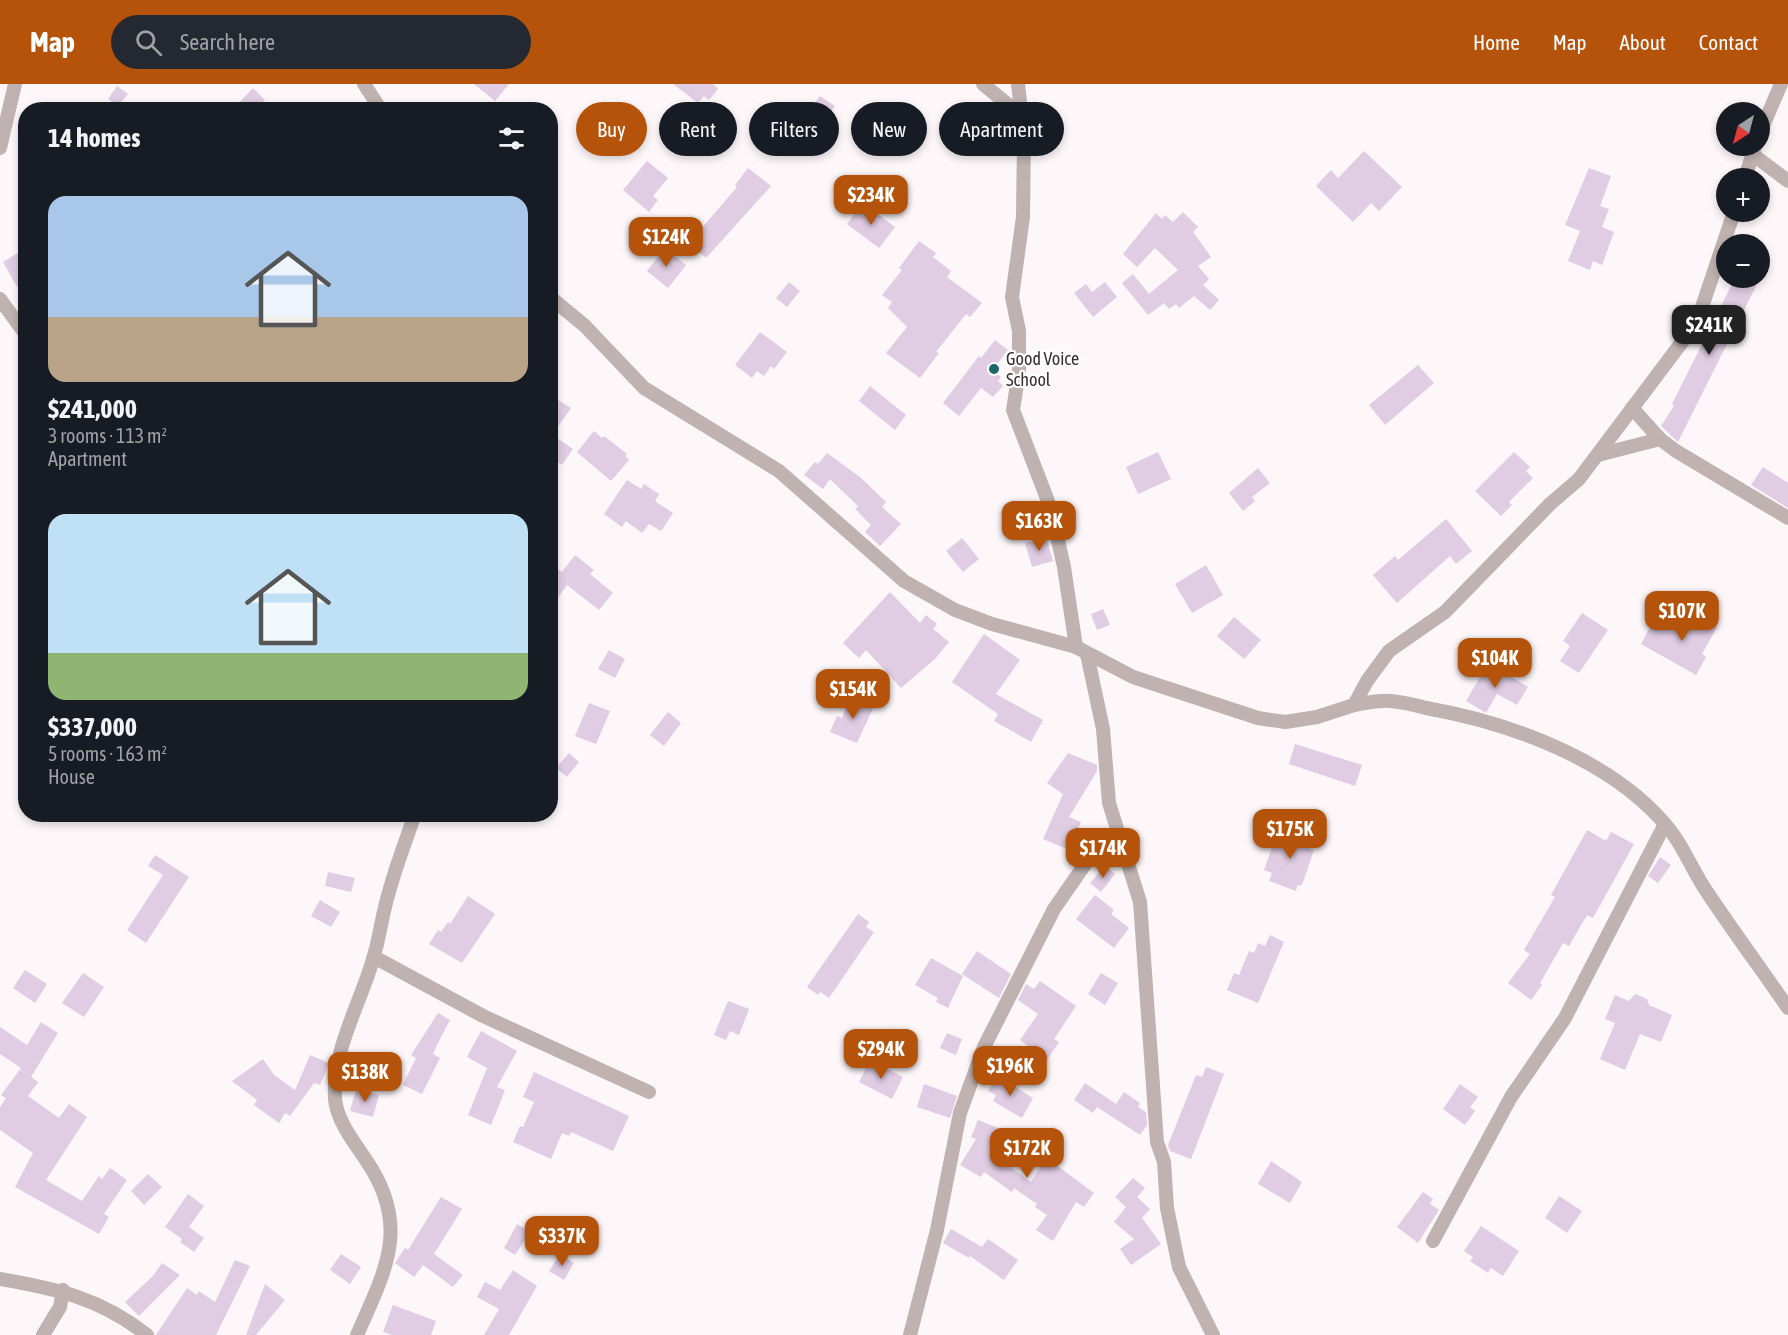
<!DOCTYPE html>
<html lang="en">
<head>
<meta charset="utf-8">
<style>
	:root { --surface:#171b24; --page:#242831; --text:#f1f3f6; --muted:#9ea1a6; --accent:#b45309 }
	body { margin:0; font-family:"Asap Condensed",sans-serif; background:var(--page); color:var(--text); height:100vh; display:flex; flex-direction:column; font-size:22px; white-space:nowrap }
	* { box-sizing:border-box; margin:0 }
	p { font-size:20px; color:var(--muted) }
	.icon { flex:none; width:33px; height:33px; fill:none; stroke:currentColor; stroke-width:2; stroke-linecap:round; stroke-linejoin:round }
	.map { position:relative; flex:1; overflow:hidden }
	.details { position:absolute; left:18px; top:18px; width:540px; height:720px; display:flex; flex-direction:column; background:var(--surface); border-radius:24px; box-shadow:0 3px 9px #0003 }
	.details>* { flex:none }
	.banner { position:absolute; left:576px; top:18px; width:570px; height:54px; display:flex; gap:12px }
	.needle { width:39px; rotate:216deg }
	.buttons { position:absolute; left:1716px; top:18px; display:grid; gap:12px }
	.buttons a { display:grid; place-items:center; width:54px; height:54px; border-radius:50%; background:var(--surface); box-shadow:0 3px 9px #0003; font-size:30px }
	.price { position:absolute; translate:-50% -51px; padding:0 14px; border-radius:12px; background:var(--accent); color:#fff; font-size:20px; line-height:39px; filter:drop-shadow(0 2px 3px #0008) }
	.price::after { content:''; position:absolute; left:50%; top:36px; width:18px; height:14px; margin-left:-9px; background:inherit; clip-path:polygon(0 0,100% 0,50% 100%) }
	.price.on { background:#222; color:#fff }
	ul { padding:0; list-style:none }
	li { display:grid; align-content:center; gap:12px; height:318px; padding:0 30px }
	li span { display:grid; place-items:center; height:186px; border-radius:18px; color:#555 }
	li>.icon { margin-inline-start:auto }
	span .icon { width:108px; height:108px; fill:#fffc; stroke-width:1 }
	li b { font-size:26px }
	h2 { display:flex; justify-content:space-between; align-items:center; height:72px; padding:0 30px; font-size:26px }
	.tag { padding:0 21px; border-radius:27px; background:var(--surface); box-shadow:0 3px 9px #0003; font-size:21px; line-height:54px }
	.tag.on { background:var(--accent); color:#fff }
	header { display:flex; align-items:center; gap:36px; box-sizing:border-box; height:84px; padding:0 30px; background:var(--accent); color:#fff }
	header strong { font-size:28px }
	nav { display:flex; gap:33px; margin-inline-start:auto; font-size:21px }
	.search { width:420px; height:54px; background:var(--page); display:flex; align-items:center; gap:15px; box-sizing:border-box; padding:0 21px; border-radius:33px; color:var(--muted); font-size:22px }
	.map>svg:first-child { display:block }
	.building { fill:#e0cde3 }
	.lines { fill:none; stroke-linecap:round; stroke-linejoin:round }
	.minor { stroke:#bfb2b0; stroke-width:14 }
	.poi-dot { fill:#1c6866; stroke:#fff; stroke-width:2 }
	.labels { text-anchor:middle; stroke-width:4.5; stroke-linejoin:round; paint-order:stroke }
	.poi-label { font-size:18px; fill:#382d31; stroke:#fff; text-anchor:start }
</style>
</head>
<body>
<header>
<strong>Map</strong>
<div class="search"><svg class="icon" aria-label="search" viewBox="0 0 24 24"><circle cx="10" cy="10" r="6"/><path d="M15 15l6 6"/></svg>Search here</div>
<nav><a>Home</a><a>Map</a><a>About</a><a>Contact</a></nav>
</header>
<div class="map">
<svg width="1788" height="1251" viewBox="0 0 1788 1251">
	<rect width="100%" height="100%" fill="#fdf7f9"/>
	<g class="building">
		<path d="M474,0H509L495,17Z"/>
		<path d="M673,0H713L718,5L709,16L704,12L698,19Z"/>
		<path d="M117,2L128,10L118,22L108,15Z"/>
		<path d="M253,4L265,16L256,26H232Z"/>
		<path d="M820,12L835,22L800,70L776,52L796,24L806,32Z"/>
		<path d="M616,33L631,43L622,55L607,45Z"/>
		<path d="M1364,67L1402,103L1379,127L1371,119L1353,138L1316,102L1331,86L1338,94Z"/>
		<path d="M647,77L668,94L653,112L658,116L649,128L623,106Z"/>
		<path d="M748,84L771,102L706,174L689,159L737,103L735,101Z"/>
		<path d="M1589,84L1611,92L1600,122L1609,125L1602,143L1614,148L1602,181L1593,177L1590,186L1568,177L1580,147L1565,141Z"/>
		<path d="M863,119L895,143L879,164L847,140Z"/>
		<path d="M1183,128L1198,143L1193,148L1211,173L1198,182L1209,195L1203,201L1219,216L1210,226L1194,212L1179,224L1176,220L1169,225L1164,219L1148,231L1122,199L1133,190L1149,210L1178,186L1155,164L1137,183L1123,170L1156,129L1162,135L1165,131L1173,138Z"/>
		<path d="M919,157L936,169L933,173L951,187L947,193L982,219L970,233L966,230L936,268L939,269L920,294L886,269L907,243L888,224L892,218L882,211L902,186L899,184Z"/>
		<path d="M26,164V197L17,203L3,178Z"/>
		<path d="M665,164L686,181L668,204L647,187Z"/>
		<path d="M1735,194H1760L1678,358L1661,342L1674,322L1672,320Z"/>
		<path d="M789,198L800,207L787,223L776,214Z"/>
		<path d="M1105,198L1117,213L1093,233L1074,209L1086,200L1092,208Z"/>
		<path d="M760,248L787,268L774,285L771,282L764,292L757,287L752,294L735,281Z"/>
		<path d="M995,256L1008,266L992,286L1001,293L998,297L1003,302L993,313L981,304L959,332L943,319L979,272L981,274Z"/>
		<path d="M1418,281L1434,299L1385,341L1369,321Z"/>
		<path d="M870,302L906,331L895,346L859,317Z"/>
		<path d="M550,311L571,324L550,354Z"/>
		<path d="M594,347L602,354L604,352L627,370L625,372L629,376L611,397L577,368Z"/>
		<path d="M557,354L573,365L562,381L550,373V363Z"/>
		<path d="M1158,368L1171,395L1138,410L1126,383Z"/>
		<path d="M1514,368L1530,383L1526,387L1533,394L1509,418L1512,421L1501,432L1475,407Z"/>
		<path d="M827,369L860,393L886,418L882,423L901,440L880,462L865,448L871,441L855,425L858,422L830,395L823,405L804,391L815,378L818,380Z"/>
		<path d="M1763,383L1788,399V424L1751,401Z"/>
		<path d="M1258,384L1270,399L1252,413L1255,417L1243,427L1229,409Z"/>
		<path d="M627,396L641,405L644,400L659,410L655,417L673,429L661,447L649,440L642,449L626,437L622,443L604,430Z"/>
		<path d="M1446,435L1472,467L1456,480L1450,472L1397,519L1373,491L1395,472L1398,476Z"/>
		<path d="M1046,453L1053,477L1032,483L1025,459Z"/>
		<path d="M962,454L979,475L963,488L946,467Z"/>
		<path d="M575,471L594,486L590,490L613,509L599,526L567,501L550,525V480L562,488Z"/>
		<path d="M1206,481L1223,511L1192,529L1175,500Z"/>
		<path d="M890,508L920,539L926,531L937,540L933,545L949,558L935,575L901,604L866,566L859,574L843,559Z"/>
		<path d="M1103,525L1110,541L1097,546L1091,530Z"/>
		<path d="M1582,529L1608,546L1579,589L1560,577L1570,562L1563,557Z"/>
		<path d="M1695,530L1717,543L1702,570L1706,573L1696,591L1641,560L1652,539L1666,547L1673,534L1689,542Z"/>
		<path d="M1234,533L1261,556L1244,575L1217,552Z"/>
		<path d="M984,550L1020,576L996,610L1043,636L1031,658L994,637L998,630L952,598Z"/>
		<path d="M609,566L625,575L615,594L598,585Z"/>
		<path d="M1488,579L1528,603L1517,621L1497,610L1486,629L1466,617Z"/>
		<path d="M851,612L874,622L857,659L830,648L837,632L842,634Z"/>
		<path d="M589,619L610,627L596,660L575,652Z"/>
		<path d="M668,628L681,639L664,662L650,651Z"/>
		<path d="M1295,660L1362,681L1355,702L1289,680Z"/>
		<path d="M569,669L579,678L567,693L556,684Z"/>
		<path d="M1068,669L1097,681V687L1069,733L1081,738L1069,766L1043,755L1063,710L1047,699Z"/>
		<path d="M1587,746L1606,757L1611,748L1634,760L1593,834L1587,831L1569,862L1563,859L1540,899L1542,901L1531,916L1508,899L1530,870L1524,866L1555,813L1551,811Z"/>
		<path d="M1289,747L1313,755L1310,765L1314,766L1302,801L1297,802L1296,807L1269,797L1272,789L1264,786L1276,752L1286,755Z"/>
		<path d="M155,771L189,793L146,859L127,846L163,791L148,782Z"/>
		<path d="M1660,773L1671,781L1658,799L1648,792Z"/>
		<path d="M1105,782L1115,790L1101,808L1090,799Z"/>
		<path d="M328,788L355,794L351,808L325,802Z"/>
		<path d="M1095,811L1114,826L1111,830L1129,844L1114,864L1076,835Z"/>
		<path d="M468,812L495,830L462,879L429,860L438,846L441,848L448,838L450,840Z"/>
		<path d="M320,816L340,828L331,843L311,832Z"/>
		<path d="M858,830L869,838L866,843L874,848L829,914L820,908L818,911L807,903Z"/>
		<path d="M1270,851L1284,858L1258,919L1227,906L1234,889L1239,891L1249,867L1254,869L1258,859L1265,862Z"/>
		<path d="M977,867L1011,890L999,914L962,890Z"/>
		<path d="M931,874L963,892L948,924L936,918L938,914L915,901Z"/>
		<path d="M25,886L47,900L35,919L13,904Z"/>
		<path d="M83,889L104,903L84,933L62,919Z"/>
		<path d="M1101,889L1118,899L1105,921L1088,910Z"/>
		<path d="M1040,897L1076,922L1054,955L1059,958L1047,976L1020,956L1038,930L1018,916L1026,900L1034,905Z"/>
		<path d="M1635,910L1647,915L1649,921L1672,931L1661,958L1640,950L1625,986L1600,975L1615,939L1605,935L1615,911L1629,917Z"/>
		<path d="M728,917L749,925L739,951L730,947L726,956L714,951Z"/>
		<path d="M438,929L450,936L438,959L433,970L440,974L422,1010L403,1001L416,974L411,971Z"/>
		<path d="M41,938L58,949L31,993L38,998L28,1012L59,1034L69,1020L87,1033L46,1096L82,1117L99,1092L102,1095L110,1084L127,1096L104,1130L109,1133L99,1150L15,1103L33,1069L0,1046V1023L6,1014L1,1011L21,984L0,970V943L27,961Z"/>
		<path d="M481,947L517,967L497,1003L505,1006L491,1041L468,1031L487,984L467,973Z"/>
		<path d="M947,949L962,955L956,971L940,964Z"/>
		<path d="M310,971L329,979L320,1001L314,999L290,1032L285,1029L279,1039L254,1021L257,1016L232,997L263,975L274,991L295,1006Z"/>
		<path d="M870,976L903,993L892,1015L859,998Z"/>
		<path d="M1206,983L1224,990L1191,1075L1170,1067L1168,1061L1196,991L1202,993Z"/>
		<path d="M534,988L629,1032L613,1067L571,1048L569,1052L562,1049L551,1075L513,1058L520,1042L523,1043L534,1018L523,1013Z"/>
		<path d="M997,992L1033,1014L1022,1034L993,1017L996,1011L988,1007Z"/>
		<path d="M1085,999L1116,1020L1124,1008L1140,1019L1138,1023L1146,1028L1147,1041L1140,1051L1097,1023L1093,1029L1074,1016Z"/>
		<path d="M924,1000L957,1012L950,1034L917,1023Z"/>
		<path d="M1460,1000L1478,1013L1470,1023L1475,1027L1465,1041L1443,1025Z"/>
		<path d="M356,1005L379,1011L373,1033L350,1027Z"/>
		<path d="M978,1036L1011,1049L1000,1076L1031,1098L1045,1075L1050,1079L1051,1077L1094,1109L1084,1123L1076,1118L1053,1157L1036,1146L1047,1131L1035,1123L1037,1120L1014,1104L1012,1108L984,1088L981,1093L960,1081L976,1055L971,1053Z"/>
		<path d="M1271,1077L1302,1098L1290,1119L1258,1100Z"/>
		<path d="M148,1090L162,1103L144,1121L131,1107Z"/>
		<path d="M1133,1094L1145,1104L1137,1113L1150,1125L1142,1134L1161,1160L1131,1181L1120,1165L1134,1155L1114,1138L1126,1123L1115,1113Z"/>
		<path d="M1423,1108L1433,1115L1430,1120L1439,1126L1418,1159L1397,1143Z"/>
		<path d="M188,1110L204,1122L189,1143L204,1154L194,1168L180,1158L182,1155L165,1143Z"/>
		<path d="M1559,1112L1582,1127L1567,1149L1545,1134Z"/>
		<path d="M441,1113L462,1125L434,1170L463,1191L453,1203L423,1181L414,1193L395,1179L405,1164L408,1166Z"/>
		<path d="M517,1140L530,1148L515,1171L504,1164Z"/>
		<path d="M1481,1142L1519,1167L1503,1192L1491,1184L1488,1189L1470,1177L1473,1173L1464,1167Z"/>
		<path d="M951,1145L982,1163L988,1155L1018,1176L1004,1196L970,1172L969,1174L943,1159Z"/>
		<path d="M341,1170L361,1183L350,1200L330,1186Z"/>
		<path d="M560,1170L574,1179L564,1196L549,1187Z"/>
		<path d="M235,1176L250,1182L216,1251H156L187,1204L197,1211L199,1207L215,1218Z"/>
		<path d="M162,1179L180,1191L139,1232L125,1218L153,1192Z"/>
		<path d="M513,1186L537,1202L509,1251H484L499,1225L477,1213L485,1198L500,1206Z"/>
		<path d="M265,1200L285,1216L256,1251H246Z"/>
		<path d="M393,1221L436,1237L431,1251H392L383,1248Z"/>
	</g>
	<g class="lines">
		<g class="minor">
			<path d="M364,0L381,26"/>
			<path d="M983,0L1022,32"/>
			<path d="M1018,0L1024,54L1023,133L1012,213L1019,247V287L1013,326L1051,425L1064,483L1076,563"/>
			<path d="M1760,49L1781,0"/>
			<path d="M0,64L15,0"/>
			<path d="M1752,70L1788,97"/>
			<path d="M1745,94L1755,62"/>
			<path d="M550,213L585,242L644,304L779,387L904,497L955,526L992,540L1076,563L1133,593L1258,634L1285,638L1317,633L1354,621L1367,597L1389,567L1445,528L1550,420L1579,395L1688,250L1701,226L1734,128"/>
			<path d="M0,215L26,251"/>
			<path d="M1632,324L1660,355L1676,367L1788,434"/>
			<path d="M1598,371L1660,355"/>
			<path d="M1087,570L1103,645L1109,719L1140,818L1157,1058L1164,1078L1167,1124L1179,1183L1213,1251"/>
			<path d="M1354,621C1366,619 1379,616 1391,617C1402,618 1415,621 1426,624C1511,639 1614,676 1670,746C1685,765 1693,788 1707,808C1733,847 1761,885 1788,924"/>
			<path d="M374,873L483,932L649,1008"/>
			<path d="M1433,1157L1511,1013L1565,934L1665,740"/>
			<path d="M0,1195C57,1205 100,1214 147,1251"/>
			<path d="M43,1251L60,1223L63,1206"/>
			<path d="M357,1251C386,1185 411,1142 366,1076C354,1058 337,1037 335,1015C332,966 360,921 373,875C380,853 382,830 389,808C396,782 406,756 415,730"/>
			<path d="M910,1251L937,1146L960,1029L984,963L1054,825L1095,766L1117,749"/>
		</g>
	</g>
	<circle class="poi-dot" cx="994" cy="285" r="6"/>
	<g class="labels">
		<g class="poi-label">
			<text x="1006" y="281">Good Voice<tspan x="1006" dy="21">School</tspan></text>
		</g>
	</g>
</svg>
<div class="buttons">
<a><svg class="needle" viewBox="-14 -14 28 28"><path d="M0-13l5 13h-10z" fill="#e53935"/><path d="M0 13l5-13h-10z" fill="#9ea1a6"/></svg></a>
<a>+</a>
<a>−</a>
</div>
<b class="price" style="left:871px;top:142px">$234K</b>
<b class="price" style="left:666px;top:184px">$124K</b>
<b class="price on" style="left:1709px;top:272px">$241K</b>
<b class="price" style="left:1039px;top:468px">$163K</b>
<b class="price" style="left:1682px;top:558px">$107K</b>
<b class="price" style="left:1495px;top:605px">$104K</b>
<b class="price" style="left:853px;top:636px">$154K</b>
<b class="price" style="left:1290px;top:776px">$175K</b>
<b class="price" style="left:1103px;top:795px">$174K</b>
<b class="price" style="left:881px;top:996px">$294K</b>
<b class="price" style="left:1010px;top:1013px">$196K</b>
<b class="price" style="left:365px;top:1019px">$138K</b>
<b class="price" style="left:1027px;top:1095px">$172K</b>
<b class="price" style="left:562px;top:1183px">$337K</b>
<div class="banner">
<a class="tag on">Buy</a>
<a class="tag">Rent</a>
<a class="tag">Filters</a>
<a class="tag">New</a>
<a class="tag">Apartment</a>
</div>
<section class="details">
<h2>14 homes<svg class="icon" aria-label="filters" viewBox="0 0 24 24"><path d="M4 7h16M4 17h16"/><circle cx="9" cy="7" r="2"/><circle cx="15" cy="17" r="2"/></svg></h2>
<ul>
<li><span style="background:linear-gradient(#a9c7e8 65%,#b9a48a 0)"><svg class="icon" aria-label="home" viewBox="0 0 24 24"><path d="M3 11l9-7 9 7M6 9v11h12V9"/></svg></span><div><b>$241,000</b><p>3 rooms · 113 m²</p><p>Apartment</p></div></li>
<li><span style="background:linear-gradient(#bfe0f5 75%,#8fb573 0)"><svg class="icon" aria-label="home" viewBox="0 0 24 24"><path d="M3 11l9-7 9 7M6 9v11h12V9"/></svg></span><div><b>$337,000</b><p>5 rooms · 163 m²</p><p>House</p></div></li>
</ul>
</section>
</div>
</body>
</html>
